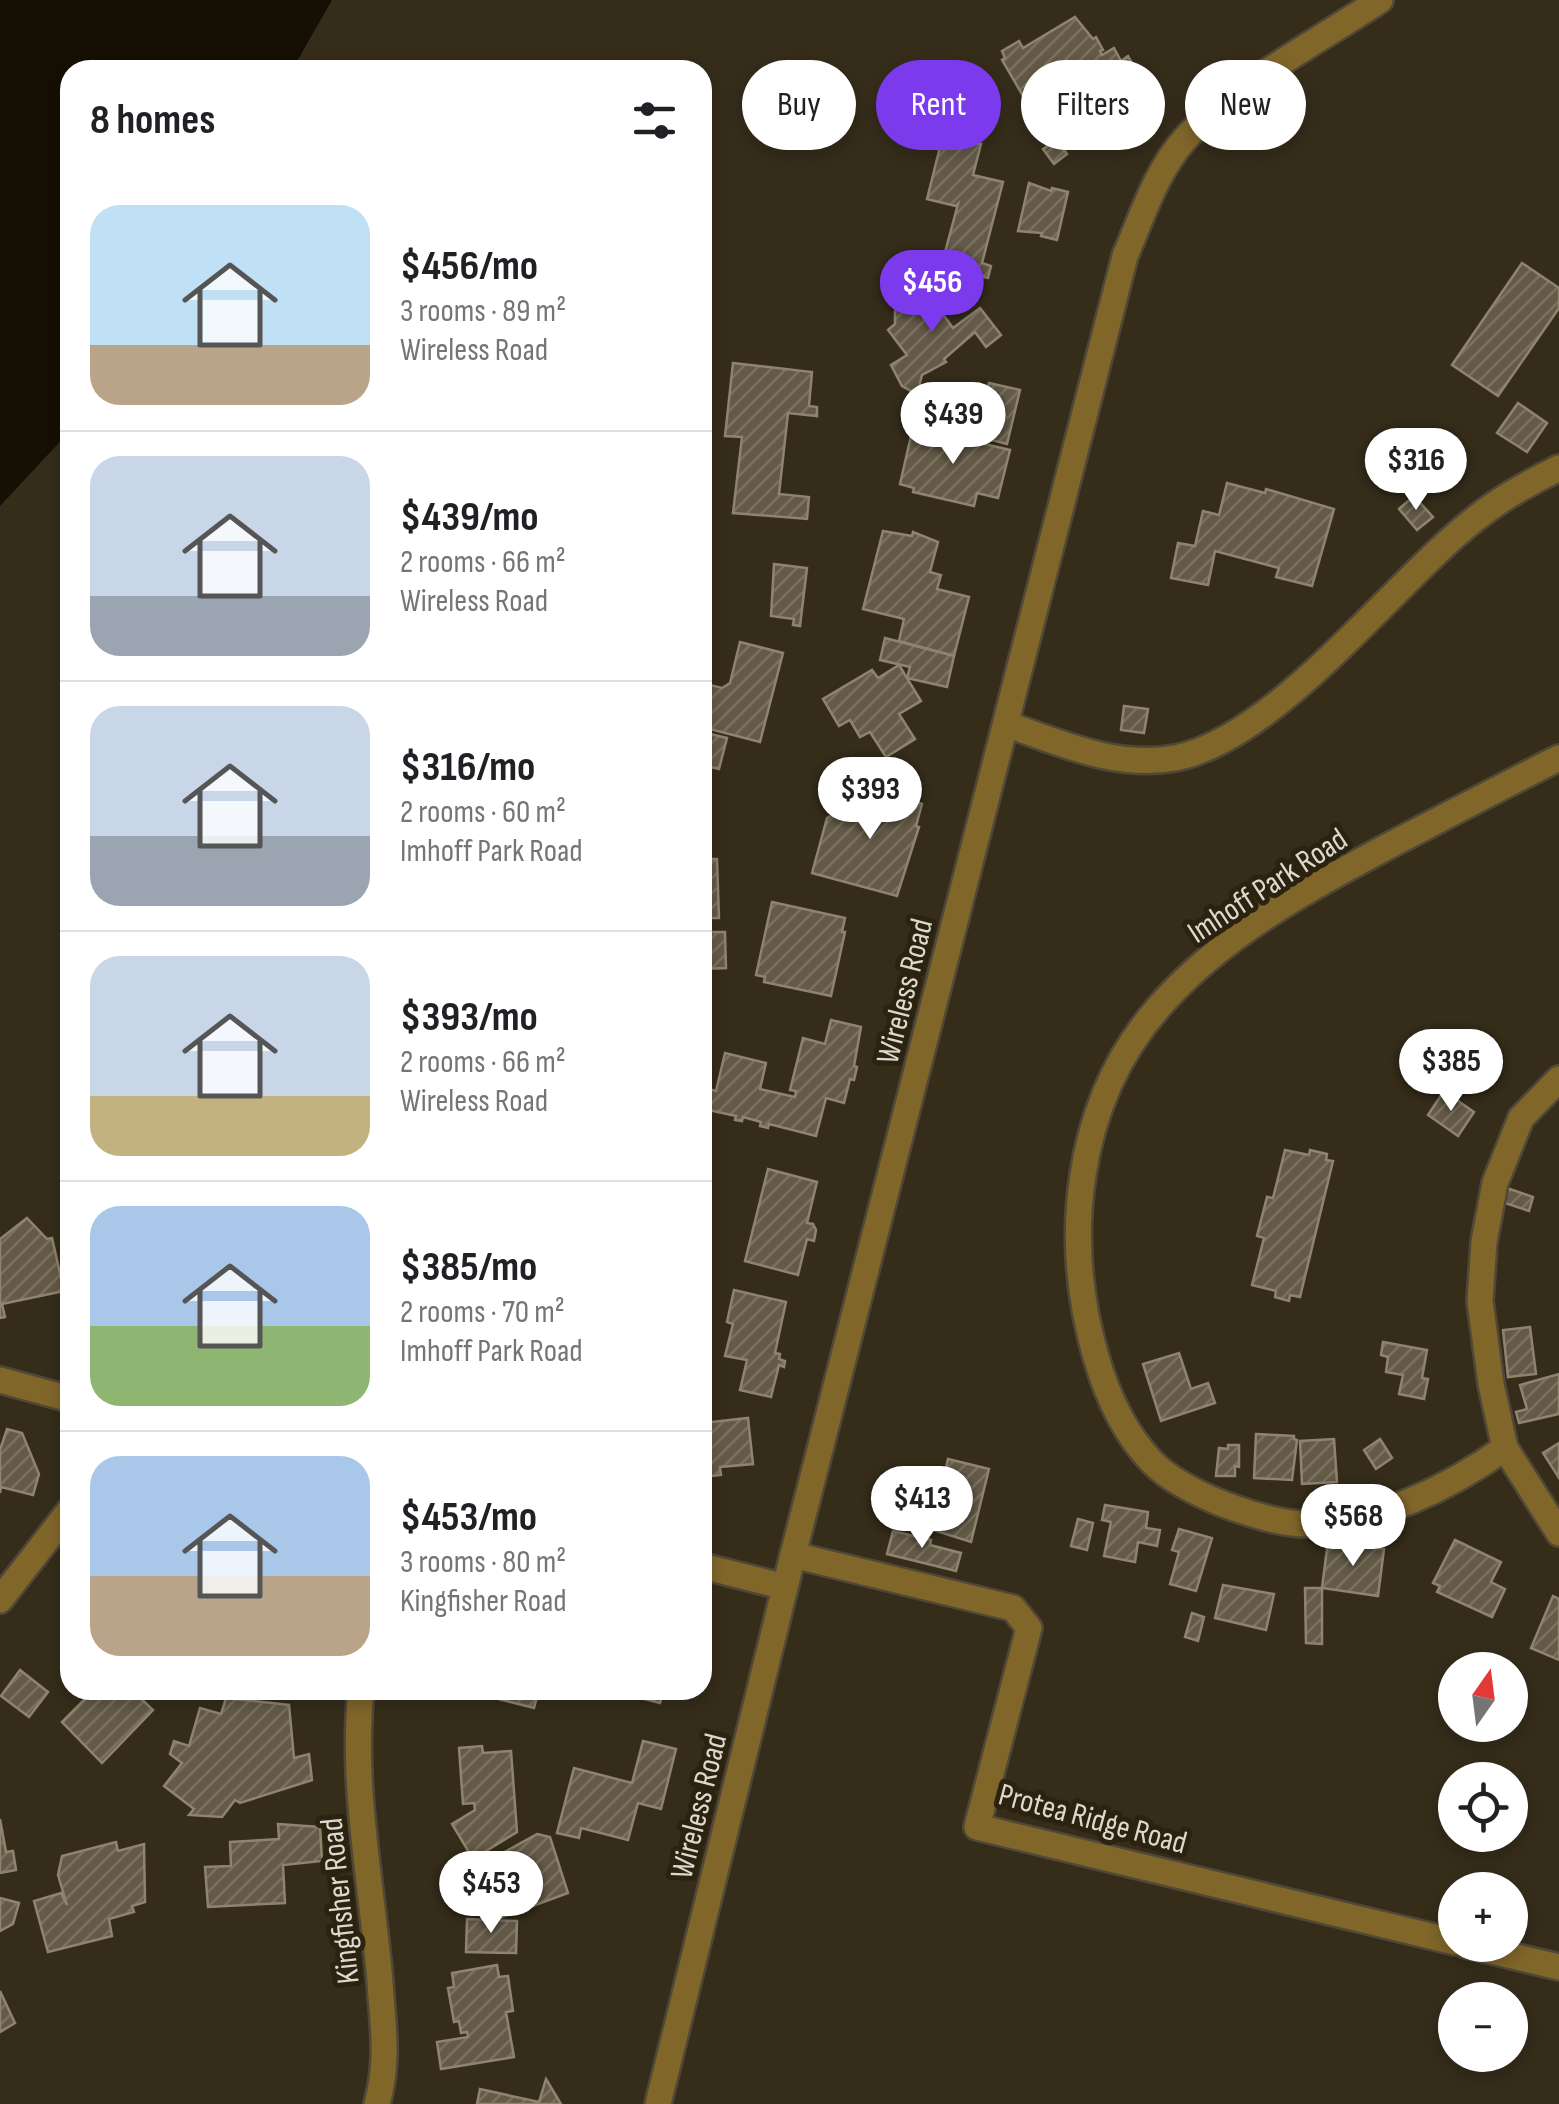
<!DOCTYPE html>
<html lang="en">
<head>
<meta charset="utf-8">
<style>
	:root { --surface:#fff; --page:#f2f2f2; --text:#202124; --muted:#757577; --line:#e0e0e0; --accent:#7c3aed }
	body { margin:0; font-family:"Sofia Sans Condensed",sans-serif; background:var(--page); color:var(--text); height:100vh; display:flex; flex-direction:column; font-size:38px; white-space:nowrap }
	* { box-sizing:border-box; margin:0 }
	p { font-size:32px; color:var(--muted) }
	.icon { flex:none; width:55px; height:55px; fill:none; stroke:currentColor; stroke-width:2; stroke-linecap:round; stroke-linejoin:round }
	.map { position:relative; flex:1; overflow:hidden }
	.panel { position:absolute; left:60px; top:60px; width:652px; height:1640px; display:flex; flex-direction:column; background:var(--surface); border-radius:30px; box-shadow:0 5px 15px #0003 }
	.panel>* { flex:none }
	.guide { position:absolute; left:742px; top:60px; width:665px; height:90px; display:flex; gap:20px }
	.needle { width:65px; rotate:14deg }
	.controls { position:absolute; left:1438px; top:1652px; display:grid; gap:20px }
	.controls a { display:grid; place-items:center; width:90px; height:90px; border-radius:50%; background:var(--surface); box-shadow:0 5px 15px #0003; font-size:50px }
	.price { position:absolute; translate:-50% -85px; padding:0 22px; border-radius:35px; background:#fff; color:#222; font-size:32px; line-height:65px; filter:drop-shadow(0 2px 5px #0008) }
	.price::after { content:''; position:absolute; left:50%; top:60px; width:30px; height:22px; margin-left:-15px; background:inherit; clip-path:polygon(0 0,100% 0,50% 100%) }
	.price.current { background:var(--accent); color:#fff }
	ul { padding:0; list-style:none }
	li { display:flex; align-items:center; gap:30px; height:250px; padding:0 30px }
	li+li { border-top:2px solid var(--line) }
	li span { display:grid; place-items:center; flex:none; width:280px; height:200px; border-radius:30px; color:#555 }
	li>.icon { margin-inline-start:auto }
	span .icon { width:120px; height:120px; fill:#fffc; stroke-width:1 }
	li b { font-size:42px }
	h2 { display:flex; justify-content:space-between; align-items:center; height:120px; padding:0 30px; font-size:42px }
	.pill { padding:0 35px; border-radius:45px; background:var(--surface); box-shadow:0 5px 15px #0003; font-size:35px; line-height:90px }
	.pill.current { background:var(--accent); color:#fff }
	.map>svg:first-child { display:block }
	.water { fill:#161004 }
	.building { fill:url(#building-hatch); stroke:#8e846f; stroke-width:2.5 }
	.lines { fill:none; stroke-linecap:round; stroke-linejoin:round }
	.minor-casing { stroke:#504837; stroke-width:30 }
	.minor { stroke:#81662a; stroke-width:25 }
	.labels { text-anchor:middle; stroke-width:10; stroke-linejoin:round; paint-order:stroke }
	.street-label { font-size:32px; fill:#ddd8cd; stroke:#2b2210 }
</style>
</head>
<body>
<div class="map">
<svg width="1559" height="2104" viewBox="0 0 1559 2104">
	<defs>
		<pattern id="building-hatch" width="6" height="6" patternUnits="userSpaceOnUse" patternTransform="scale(2.5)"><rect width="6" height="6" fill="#645a47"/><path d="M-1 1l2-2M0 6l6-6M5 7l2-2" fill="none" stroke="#7a7160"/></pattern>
	</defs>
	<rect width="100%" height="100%" fill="#352c1a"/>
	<path class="water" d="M0,0H332L292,70H70V431L0,506Z"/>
	<g class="building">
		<path d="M1075,17L1093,39L1096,37L1103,50L1100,51L1102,55L1114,48L1121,61L1128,56L1149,92L1118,111L1097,75L1033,113L1002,60L1005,58L1002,51L1019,41L1023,48Z"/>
		<path d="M943,135L981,144L973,175L1003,182L982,263L991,266L988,278L960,271L963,261L944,256L958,204L956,206L927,199Z"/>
		<path d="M1057,140L1067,154L1054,164L1043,149Z"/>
		<path d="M1029,183L1051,191L1052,188L1068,192L1057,240L1041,236L1042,233L1018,231Z"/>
		<path d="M1522,263L1559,288V308L1498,396L1452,365Z"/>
		<path d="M934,281L947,299L937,306L953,328L980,308L1001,335L986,347L975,332L944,359L946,362L922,375L919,387L911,391L902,386L891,365L907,355L888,330L895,324V311Z"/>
		<path d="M733,363L812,372L809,406L817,407V416L788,413L779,494L809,497L807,519L733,513L742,437L725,436Z"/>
		<path d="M989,383L1020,390L1007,444L976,436Z"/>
		<path d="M1518,403L1547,423L1527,452L1497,433Z"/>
		<path d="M928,424L935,425L934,432L1010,450L998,498L977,493L974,506L913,492L914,488L900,484L913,427L926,430Z"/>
		<path d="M1227,483L1265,493L1266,489L1334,509L1312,586L1276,577L1279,568L1215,551L1208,585L1171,578L1178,543L1195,546L1203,511L1219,515Z"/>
		<path d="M1414,496L1433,517L1417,530L1399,509Z"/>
		<path d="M883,531L912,536L913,532L938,542L930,572L941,575L937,589L969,597L954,656L899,641L904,619L863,609Z"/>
		<path d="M774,564L807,568L800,626L793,625L794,619L771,616Z"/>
		<path d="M885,638L954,656L947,687L907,678L910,667L880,660Z"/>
		<path d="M740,642L783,653L760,742L702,727V683L722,688L730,683Z"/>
		<path d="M899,665L921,701L899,714L915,739L886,757L870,732L860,737L850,720L839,726L823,699L872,670L878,678Z"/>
		<path d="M1124,706L1148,709L1144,733L1121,730Z"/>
		<path d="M702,732L727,738L719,769L702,765Z"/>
		<path d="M864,782L875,785L874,791L922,804L916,826L919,827L897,896L812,873L827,818L860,798Z"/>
		<path d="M710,859H717L719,918H702V863H710Z"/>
		<path d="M772,902L845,918L842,932H845L831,996L764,982L765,977L756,975Z"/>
		<path d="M702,932H725L726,968L702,969Z"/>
		<path d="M831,1020L861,1027L854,1066L857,1067L854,1080L850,1079L844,1103L826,1098L816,1136L769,1124L768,1128L760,1126L761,1122L743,1117L742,1121L735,1120L736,1116L704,1109L709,1089L716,1091L725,1053L766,1063L760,1089L795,1097L796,1091L790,1090L803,1038L825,1044Z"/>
		<path d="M1444,1091L1474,1112L1458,1136L1428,1115Z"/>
		<path d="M1285,1150L1309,1155L1310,1150L1327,1154L1326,1160L1333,1161L1300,1297L1290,1295L1289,1301L1275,1297L1276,1291L1252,1285L1264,1238L1257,1236L1267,1197L1273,1198Z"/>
		<path d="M768,1169L817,1182L807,1223L813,1224L816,1230L814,1241L807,1239L798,1275L745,1261Z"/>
		<path d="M1504,1187L1533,1197L1529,1211L1499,1201Z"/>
		<path d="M27,1218L47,1239L52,1238L64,1291L2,1304L5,1317L0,1318V1239Z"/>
		<path d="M734,1290L786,1302L775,1353L780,1354L779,1359L785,1361L784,1367L779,1365L771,1397L740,1390L747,1360L725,1356L733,1324L727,1322Z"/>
		<path d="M1530,1327L1536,1374L1508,1377L1503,1330Z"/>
		<path d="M1383,1342L1427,1350L1422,1378L1428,1379L1424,1399L1399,1394L1403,1375L1386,1372L1388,1357L1381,1355Z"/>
		<path d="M1179,1353L1191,1389L1208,1383L1215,1403L1161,1421L1143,1364Z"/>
		<path d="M1559,1374V1414L1519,1423L1516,1412L1527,1409L1520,1385Z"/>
		<path d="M748,1418L753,1464L720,1467L721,1475L702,1477V1423Z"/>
		<path d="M7,1429L22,1433L39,1474L33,1495L1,1487L0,1493V1450Z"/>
		<path d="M1256,1434L1294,1436V1439L1297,1440L1292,1480L1254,1478Z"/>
		<path d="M1334,1439L1337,1482L1302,1484L1300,1441Z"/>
		<path d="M1380,1439L1392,1458L1376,1469L1364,1450Z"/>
		<path d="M1559,1443V1478L1543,1453Z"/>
		<path d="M1228,1445H1239V1467L1235,1466V1476H1216L1219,1448L1228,1449Z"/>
		<path d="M948,1459L989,1469L971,1542L895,1518L902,1488L939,1497Z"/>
		<path d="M1105,1505L1148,1512L1146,1528L1160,1530L1157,1546L1138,1542L1135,1562L1104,1556L1111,1522L1102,1520Z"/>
		<path d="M1078,1519L1093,1523L1087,1550L1071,1546Z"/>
		<path d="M1179,1529L1212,1538L1196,1591L1170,1584L1179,1552L1172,1550Z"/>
		<path d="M893,1531L931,1540L930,1545L961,1553L956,1571L887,1554Z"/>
		<path d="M1455,1540L1501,1562L1491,1582L1505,1589L1492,1617L1437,1592L1440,1586L1433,1583Z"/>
		<path d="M1328,1541L1384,1549L1378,1596L1322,1588Z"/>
		<path d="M1223,1585L1274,1594L1266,1630L1215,1618Z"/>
		<path d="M1305,1588H1322V1644L1306,1643Z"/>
		<path d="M1553,1596L1559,1599V1660L1531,1648Z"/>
		<path d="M1192,1613L1204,1617L1198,1641L1185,1637Z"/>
		<path d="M20,1670L48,1692L29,1717L1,1696Z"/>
		<path d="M94,1690H132L153,1710L102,1763L62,1722Z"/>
		<path d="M488,1690H539L534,1708L487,1696Z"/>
		<path d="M610,1690H664L660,1703Z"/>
		<path d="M226,1698L289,1705L294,1758L309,1754L312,1780L240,1803L235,1800L222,1817L189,1815L194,1809L164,1786L182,1763L170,1754L174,1741L189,1746L200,1708L221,1714Z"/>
		<path d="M643,1741L676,1749L661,1809L638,1803L628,1840L581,1828L579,1838L557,1833L574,1768L632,1783Z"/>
		<path d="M482,1746L483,1753L511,1751L517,1832L473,1859L452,1824L475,1810L474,1803L463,1804L459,1748Z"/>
		<path d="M0,1819L6,1852L13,1851L16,1870L0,1873Z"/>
		<path d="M278,1824L320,1827L322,1861L283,1865L285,1903L208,1907L205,1867L231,1866L230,1842L279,1839Z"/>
		<path d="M537,1834L550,1837L568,1893L500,1918L490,1890L501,1886L492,1859Z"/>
		<path d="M116,1842L118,1851L144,1844L145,1902L132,1906L134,1912L109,1919L112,1936L48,1952L34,1901L61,1893L67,1905L58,1875L62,1856Z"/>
		<path d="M0,1898L19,1903L13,1924L0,1931Z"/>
		<path d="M467,1919L517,1921L516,1953L466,1952Z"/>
		<path d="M497,1965L499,1977L508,1976L513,2011L506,2012L514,2057L441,2069L437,2042L468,2037L467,2032L461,2033L459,2021L454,2022L448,1988L454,1987L452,1973Z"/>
		<path d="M0,1991L15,2023L0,2032Z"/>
		<path d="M546,2079L561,2104H477L480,2089L539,2102Z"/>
	</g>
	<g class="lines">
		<g class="minor-casing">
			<g id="minor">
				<path d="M1006,724C1060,743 1117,769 1175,758C1276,739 1393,583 1475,519C1501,498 1529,483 1559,468"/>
				<path d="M1559,1079L1521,1118L1495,1183L1484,1242L1480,1301L1491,1384L1505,1448L1559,1533"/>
				<path d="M0,1380L70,1399"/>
				<path d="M1505,1448C1449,1488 1374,1525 1303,1524C1277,1523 1247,1513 1223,1504C1198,1494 1171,1481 1152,1462C1124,1433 1107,1395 1096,1357C1062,1239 1075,1103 1158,1008C1223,933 1312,887 1398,841C1452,813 1505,785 1559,758"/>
				<path d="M793,1555L1013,1608L1029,1628L977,1827L1455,1942"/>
				<path d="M702,1566L785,1587"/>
				<path d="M0,1600L70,1510"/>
				<path d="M361,1690C351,1787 372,1885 380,1982C383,2028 389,2059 377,2104"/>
				<path d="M1466,1945L1559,1967"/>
				<path d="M658,2104L793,1555L1125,256C1142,217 1156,171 1185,139C1232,87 1320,40 1380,0"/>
			</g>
		</g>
		<use href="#minor" class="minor"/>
	</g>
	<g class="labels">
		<g class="street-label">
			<text transform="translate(1267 885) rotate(-33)" y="11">Imhoff Park Road</text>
			<text transform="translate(904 991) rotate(-76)" y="11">Wireless Road</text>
			<text transform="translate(698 1806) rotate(-76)" y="11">Wireless Road</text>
			<text transform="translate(1093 1818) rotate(15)" y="11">Protea Ridge Road</text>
			<text transform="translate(339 1901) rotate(-96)" y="11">Kingfisher Road</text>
		</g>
	</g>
</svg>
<div class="controls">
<a><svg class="needle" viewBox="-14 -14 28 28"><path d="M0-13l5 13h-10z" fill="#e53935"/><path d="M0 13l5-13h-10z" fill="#757577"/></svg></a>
<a><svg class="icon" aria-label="locate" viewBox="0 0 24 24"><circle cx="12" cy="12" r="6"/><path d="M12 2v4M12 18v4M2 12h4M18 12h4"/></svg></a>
<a>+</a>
<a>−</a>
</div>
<b class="price current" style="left:932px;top:335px">$456</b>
<b class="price" style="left:953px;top:467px">$439</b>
<b class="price" style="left:1416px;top:513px">$316</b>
<b class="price" style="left:870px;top:842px">$393</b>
<b class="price" style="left:1451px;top:1114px">$385</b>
<b class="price" style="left:922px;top:1551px">$413</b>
<b class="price" style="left:1353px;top:1569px">$568</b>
<b class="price" style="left:491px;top:1936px">$453</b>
<div class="guide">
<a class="pill">Buy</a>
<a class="pill current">Rent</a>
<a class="pill">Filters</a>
<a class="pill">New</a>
</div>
<section class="panel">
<h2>8 homes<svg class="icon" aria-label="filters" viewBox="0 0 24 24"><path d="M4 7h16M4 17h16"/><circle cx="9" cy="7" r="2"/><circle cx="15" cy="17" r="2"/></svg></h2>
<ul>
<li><span style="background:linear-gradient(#bfe0f5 70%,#b9a48a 0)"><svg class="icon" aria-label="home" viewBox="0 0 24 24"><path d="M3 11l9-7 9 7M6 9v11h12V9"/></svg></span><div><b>$456/mo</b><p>3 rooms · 89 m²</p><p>Wireless Road</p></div></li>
<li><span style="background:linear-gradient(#c9d6e8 70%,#9aa5b1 0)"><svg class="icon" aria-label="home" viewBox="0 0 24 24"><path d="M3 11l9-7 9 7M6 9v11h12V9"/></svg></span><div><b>$439/mo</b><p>2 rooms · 66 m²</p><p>Wireless Road</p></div></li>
<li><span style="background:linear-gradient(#c9d6e8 65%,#9aa5b1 0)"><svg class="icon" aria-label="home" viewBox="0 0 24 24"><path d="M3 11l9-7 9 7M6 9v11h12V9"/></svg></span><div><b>$316/mo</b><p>2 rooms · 60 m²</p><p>Imhoff Park Road</p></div></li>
<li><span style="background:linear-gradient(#c9d6e8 70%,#c2b280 0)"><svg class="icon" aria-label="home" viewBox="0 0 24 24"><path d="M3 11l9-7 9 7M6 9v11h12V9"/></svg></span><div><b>$393/mo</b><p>2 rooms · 66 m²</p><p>Wireless Road</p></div></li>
<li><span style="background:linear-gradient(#a9c7e8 60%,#8fb573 0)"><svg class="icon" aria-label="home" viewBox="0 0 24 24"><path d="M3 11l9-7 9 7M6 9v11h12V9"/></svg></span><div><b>$385/mo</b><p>2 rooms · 70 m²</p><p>Imhoff Park Road</p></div></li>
<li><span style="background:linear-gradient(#a9c7e8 60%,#b9a48a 0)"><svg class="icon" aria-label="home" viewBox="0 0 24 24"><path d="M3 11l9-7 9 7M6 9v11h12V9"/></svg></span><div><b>$453/mo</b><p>3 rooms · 80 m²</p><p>Kingfisher Road</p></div></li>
</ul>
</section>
</div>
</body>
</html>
